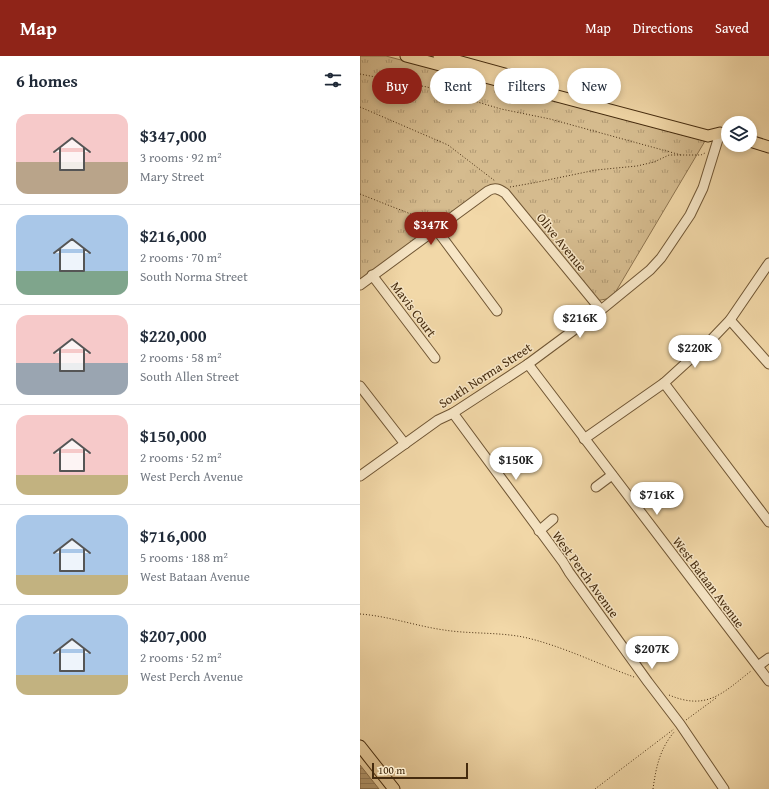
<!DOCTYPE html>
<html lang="en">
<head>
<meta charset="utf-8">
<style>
	:root { --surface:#fff; --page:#f6f6f7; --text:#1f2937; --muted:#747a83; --line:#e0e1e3; --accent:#8f2418 }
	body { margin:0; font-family:"Gentium Book Plus",serif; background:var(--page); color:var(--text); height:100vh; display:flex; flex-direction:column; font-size:15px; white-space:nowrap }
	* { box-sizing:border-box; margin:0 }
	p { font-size:13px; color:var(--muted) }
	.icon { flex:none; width:22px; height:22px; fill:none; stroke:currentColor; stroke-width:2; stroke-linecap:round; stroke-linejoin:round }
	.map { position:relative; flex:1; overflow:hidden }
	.sheet { display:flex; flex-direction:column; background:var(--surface); width:360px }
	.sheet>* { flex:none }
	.guide { position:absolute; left:12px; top:12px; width:337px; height:36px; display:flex; gap:8px }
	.buttons { position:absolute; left:361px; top:60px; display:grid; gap:8px }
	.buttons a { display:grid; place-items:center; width:36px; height:36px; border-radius:50%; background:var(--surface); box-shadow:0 2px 6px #0003; font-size:20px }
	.scale { position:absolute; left:12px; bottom:10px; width:96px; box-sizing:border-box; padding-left:4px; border:2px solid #452b0e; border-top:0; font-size:11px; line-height:14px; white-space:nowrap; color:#452b0e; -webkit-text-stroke:3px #f7e6c6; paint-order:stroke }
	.price { position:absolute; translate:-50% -34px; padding:0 9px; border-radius:14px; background:#fff; color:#222; font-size:13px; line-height:26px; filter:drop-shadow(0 1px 2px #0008) }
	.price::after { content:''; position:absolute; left:50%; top:24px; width:12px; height:9px; margin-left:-6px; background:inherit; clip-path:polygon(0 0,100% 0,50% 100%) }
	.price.active { background:var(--accent); color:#fff }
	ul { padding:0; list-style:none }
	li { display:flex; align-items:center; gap:12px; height:100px; padding:0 16px }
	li+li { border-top:1px solid var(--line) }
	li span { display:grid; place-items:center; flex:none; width:112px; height:80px; border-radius:12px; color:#555 }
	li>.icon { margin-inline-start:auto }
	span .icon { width:48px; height:48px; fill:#fffc; stroke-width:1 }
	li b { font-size:17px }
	h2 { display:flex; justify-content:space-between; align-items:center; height:48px; padding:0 16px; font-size:17px }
	.tag { padding:0 14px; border-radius:18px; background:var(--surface); box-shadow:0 2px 6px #0003; font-size:14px; line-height:36px }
	.tag.active { background:var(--accent); color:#fff }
	header { display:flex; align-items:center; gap:24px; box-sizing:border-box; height:56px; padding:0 20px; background:var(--accent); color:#fff }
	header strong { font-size:19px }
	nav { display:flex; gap:22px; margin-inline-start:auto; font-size:14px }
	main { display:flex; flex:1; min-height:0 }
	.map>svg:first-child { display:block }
	.grass { fill:url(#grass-tufts); stroke:#8d734e }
	.water { fill:url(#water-rules); stroke:#896f4b }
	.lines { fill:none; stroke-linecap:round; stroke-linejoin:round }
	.minor-casing { stroke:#705634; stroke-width:11 }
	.major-casing { stroke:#452b0e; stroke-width:13 }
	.path { stroke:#452b0e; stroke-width:1; stroke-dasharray:1 2; stroke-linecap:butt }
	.minor { stroke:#f7e6c6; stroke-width:9 }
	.major { stroke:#f2d8a8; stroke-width:11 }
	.labels { text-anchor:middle; stroke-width:3; stroke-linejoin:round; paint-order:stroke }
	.street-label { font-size:13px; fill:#452b0e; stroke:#f7e6c6 }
</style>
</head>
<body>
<header>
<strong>Map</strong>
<nav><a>Map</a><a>Directions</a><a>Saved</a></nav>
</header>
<main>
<section class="sheet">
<h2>6 homes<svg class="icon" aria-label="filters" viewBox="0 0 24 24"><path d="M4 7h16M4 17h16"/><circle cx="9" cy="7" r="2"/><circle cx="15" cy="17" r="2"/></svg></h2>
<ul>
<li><span style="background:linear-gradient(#f6c9c9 60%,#b9a48a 0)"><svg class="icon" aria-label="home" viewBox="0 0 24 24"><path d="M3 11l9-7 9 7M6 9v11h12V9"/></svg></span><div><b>$347,000</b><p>3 rooms · 92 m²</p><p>Mary Street</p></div></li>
<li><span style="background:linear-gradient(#a9c7e8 70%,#7fa58c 0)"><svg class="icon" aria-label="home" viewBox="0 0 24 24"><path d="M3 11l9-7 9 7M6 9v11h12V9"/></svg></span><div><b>$216,000</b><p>2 rooms · 70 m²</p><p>South Norma Street</p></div></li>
<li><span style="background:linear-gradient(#f6c9c9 60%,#9aa5b1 0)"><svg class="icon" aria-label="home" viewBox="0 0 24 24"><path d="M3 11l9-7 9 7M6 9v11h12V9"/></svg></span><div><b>$220,000</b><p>2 rooms · 58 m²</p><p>South Allen Street</p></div></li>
<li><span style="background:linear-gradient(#f6c9c9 75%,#c2b280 0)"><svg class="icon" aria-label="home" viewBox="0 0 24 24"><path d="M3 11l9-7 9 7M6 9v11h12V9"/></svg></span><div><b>$150,000</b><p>2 rooms · 52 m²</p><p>West Perch Avenue</p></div></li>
<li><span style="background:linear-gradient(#a9c7e8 75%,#c2b280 0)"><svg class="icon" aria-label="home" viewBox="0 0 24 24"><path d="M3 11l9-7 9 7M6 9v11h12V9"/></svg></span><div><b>$716,000</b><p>5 rooms · 188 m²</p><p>West Bataan Avenue</p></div></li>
<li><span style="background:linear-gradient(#a9c7e8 75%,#c2b280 0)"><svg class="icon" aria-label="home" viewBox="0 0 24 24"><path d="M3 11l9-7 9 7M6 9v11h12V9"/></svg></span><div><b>$207,000</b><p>2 rooms · 52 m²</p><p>West Perch Avenue</p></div></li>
</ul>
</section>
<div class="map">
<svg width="409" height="733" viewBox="0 0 409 733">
	<defs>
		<pattern id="grass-tufts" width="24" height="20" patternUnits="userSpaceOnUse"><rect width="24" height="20" fill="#d5bb8e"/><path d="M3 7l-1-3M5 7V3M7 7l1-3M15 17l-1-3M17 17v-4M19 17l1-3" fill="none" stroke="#af9872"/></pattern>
		<pattern id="water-rules" width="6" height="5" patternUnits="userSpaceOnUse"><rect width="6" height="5" fill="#b79d74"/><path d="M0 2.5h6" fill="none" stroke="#97805e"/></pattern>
	</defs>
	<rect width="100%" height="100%" fill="#f2d8a8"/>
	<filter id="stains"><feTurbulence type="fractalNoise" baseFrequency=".005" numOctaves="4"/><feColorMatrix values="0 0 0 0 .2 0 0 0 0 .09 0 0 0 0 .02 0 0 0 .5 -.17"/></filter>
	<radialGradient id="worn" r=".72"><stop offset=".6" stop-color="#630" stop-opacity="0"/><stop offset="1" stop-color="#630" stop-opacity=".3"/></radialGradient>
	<path class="grass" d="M0,0H26L345,85L252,242L235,245L141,134L133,130L0,226Z"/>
	<path class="water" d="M0,709L19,733H0Z"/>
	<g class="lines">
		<g class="minor-casing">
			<g id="minor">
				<path d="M76,173L137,255"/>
				<path d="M12,219L75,302"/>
				<path d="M0,229L128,135C135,131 139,133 145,137L241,254"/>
				<path d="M370,264L409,308"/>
				<path d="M168,308L409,625"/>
				<path d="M304,327L409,466"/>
				<path d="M0,330L45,388"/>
				<path d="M93,357L203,506L209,516L288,626L320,668L364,733"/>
				<path d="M224,383L304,327L349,286L370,264L409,207"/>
				<path d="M0,420L78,364L93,357L168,308L241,254L290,214L301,202L330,159L343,132L360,77"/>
				<path d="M236,431L252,419"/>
				<path d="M179,475L193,463"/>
				<path d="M398,610L409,602"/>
			</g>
		</g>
		<g class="major-casing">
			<g id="major">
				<path d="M46,0L348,80L360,77"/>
				<path d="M79,0L178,27"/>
				<path d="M390,85L409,91"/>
				<path d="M0,690L34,733"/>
			</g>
		</g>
		<g class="path">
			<path d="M0,18L67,31L141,53L190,63L321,99"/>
			<path d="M0,51L88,89L135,125"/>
			<path d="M150,131L173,127L236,114L277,110L294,106L309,99H341L345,97"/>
			<path d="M0,138L71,166"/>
			<path d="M0,558C28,560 56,570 84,574C109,578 137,576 163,581C200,589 238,608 274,621"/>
			<path d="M309,639C347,655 363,637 391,615"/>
			<path d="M326,664L356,642"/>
			<path d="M235,733L314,673"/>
			<path d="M293,733C296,711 300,692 315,675"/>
		</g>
		<use href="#minor" class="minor"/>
		<use href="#major" class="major"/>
	</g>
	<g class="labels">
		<g class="street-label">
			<text transform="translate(202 186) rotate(51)" y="5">Olive Avenue</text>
			<text transform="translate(54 253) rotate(53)" y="5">Mavis Court</text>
			<text transform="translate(125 319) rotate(-33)" y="5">South Norma Street</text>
			<text transform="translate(226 518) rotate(54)" y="5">West Perch Avenue</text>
			<text transform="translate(349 526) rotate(53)" y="5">West Bataan Avenue</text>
		</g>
	</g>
	<rect width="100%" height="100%" filter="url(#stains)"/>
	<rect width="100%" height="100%" fill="url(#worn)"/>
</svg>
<div class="buttons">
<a><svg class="icon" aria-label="layers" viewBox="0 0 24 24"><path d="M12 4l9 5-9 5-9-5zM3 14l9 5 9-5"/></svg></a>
</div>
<div class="scale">100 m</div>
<b class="price active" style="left:71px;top:190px">$347K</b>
<b class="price" style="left:220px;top:283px">$216K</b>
<b class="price" style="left:335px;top:313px">$220K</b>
<b class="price" style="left:156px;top:425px">$150K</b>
<b class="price" style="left:297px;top:460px">$716K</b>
<b class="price" style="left:292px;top:614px">$207K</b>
<div class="guide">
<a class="tag active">Buy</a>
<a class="tag">Rent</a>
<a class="tag">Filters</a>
<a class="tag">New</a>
</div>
</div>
</main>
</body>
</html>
